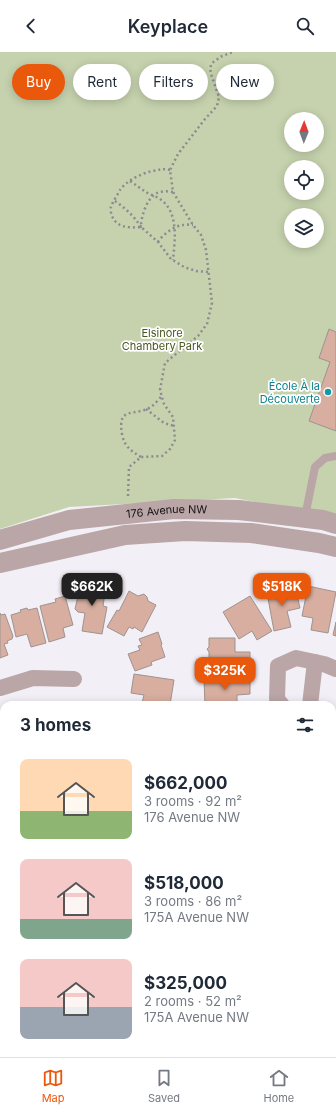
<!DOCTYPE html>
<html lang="en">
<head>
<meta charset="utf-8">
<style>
	:root { --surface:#fff; --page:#f6f6f7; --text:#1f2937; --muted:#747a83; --line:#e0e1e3; --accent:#ea580c }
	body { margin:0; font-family:Inter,sans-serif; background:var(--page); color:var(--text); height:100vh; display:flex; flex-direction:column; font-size:15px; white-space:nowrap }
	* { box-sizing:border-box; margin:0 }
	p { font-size:13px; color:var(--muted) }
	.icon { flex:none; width:22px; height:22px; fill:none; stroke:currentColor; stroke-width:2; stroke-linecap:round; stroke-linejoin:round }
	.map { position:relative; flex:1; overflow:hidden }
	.side { position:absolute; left:0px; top:649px; width:336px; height:356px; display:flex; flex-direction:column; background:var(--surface); border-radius:12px 12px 0 0; box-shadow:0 2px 10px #0003 }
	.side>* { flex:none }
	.hud { position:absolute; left:12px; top:12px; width:312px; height:36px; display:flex; gap:8px }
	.needle { width:26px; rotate:1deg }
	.fabs { position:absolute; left:284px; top:60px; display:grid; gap:8px }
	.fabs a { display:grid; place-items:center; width:40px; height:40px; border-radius:50%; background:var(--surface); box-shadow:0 2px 10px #0003; font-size:20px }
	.price { position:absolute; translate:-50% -34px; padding:0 9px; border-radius:8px; background:var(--accent); color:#fff; font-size:13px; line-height:26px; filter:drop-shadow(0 1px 2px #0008) }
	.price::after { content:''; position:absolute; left:50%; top:24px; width:12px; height:9px; margin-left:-6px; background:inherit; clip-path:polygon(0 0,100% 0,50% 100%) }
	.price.on { background:#222; color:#fff }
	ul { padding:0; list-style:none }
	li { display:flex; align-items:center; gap:12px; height:100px; padding:0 20px }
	li span { display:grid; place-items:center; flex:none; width:112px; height:80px; border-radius:8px; color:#555 }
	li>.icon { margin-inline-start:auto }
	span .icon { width:48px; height:48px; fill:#fffc; stroke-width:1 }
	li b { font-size:17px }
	h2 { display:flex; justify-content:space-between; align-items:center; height:48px; padding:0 20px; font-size:17px }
	.chip { padding:0 14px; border-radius:18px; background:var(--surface); box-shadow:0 2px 10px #0003; font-size:14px; line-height:36px }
	.chip.on { background:var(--accent); color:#fff }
	header { display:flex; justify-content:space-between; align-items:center; height:52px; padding:0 20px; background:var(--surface); font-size:18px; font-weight:600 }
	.tab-bar { display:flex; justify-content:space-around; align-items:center; height:56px; border-top:1px solid var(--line); background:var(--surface); font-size:11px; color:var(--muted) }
	.tab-bar a { display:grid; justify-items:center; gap:2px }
	.tab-bar .on { color:var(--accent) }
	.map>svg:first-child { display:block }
	.green { fill:#c6d2ae; fill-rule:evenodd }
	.building { fill:#d7ae9f; stroke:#9d9491 }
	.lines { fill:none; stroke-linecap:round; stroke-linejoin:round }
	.path { stroke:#8d8a90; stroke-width:2.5; stroke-dasharray:2 3; stroke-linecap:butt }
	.service { stroke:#baa6a7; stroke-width:8 }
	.minor { stroke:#baa6a7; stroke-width:16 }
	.tertiary { stroke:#baa6a7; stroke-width:20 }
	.culture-dot { fill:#0f9aa8; stroke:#fff; stroke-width:1.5 }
	.labels { text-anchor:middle; stroke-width:3.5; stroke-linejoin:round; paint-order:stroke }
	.park-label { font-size:11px; fill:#49571f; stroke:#fff }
	.culture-label { font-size:11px; fill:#0d838f; stroke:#fff; text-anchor:end }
	.street-label { font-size:11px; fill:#141215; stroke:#fff }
</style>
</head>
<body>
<header><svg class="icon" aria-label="back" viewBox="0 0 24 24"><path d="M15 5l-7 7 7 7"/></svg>Keyplace<svg class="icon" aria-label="search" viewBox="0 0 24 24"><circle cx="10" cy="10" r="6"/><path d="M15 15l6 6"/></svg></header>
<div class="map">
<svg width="336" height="1005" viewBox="0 0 336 1005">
	<rect width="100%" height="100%" fill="#f3eff6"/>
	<path class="green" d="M0,0H336V466L235,446L69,455L0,477ZM291,67H317V93H291ZM291,115H317V141H291ZM291,163H317V189H291Z"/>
	<g class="building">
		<path d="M329,277L336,280V379L309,369L330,310L319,306Z"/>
		<path d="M81,531L106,535L103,554L107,555L102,582L82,579L85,561L78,560L75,557Z"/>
		<path d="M308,534L336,540L328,581L311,578L313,566L302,564Z"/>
		<path d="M295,535L300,556L287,559L291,575L274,579L267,541Z"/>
		<path d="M129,539L138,544L144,542L147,545L148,549L156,553L142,580L134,575L133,577L129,575L124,584L107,575L117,558L119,559Z"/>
		<path d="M65,544L73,573L63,576L65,585L49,590L40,554L56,550L55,547Z"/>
		<path d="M250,544L272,579L257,588L252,579L239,587L223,560Z"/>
		<path d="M27,556L28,558L37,556L46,591L31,595L27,582L16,585L11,563L21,560L20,558Z"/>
		<path d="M0,561L1,563L5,562L13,584L12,587L7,589L8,591L4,592L8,603L0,606Z"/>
		<path d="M336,570V584L333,583Z"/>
		<path d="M158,580L162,592L161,593L165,605L151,610L152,613L135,619L128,602L140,598L138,594L142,593L139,587Z"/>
		<path d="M209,586H235V600H250V617L231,616V611L209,610V600L207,597L209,595Z"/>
		<path d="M134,622L174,628L170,653H158L142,651L144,643L131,641Z"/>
		<path d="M250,626V642L237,643V653H205L204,628Z"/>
		<path d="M4,668V709L0,697V669Z"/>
		<path d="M336,682V713L332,709V684Z"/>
		<path d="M0,767H3L4,778V805H0Z"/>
		<path d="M332,796L336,798L332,811Z"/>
		<path d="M336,814V835L334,834L336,832L332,830V822Z"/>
		<path d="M0,865H4V905L0,904Z"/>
		<path d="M332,916L336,917V970L332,969Z"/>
		<path d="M0,941H4V993L0,992Z"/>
		<path d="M332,980L335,981L332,996Z"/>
		<path d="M253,1001V1003H251V1005H209V1002Z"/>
		<path d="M293,1001H322L321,1005H310Z"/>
	</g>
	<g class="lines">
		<g class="path">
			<path d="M170,118C164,116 159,118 152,119C141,122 127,128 120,138C118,142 112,151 111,155C110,157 111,161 112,164C117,176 129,176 141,175L158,190L171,207L184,215L196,219L209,220"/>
			<path d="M130,129C136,133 141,137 146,140C150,143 156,144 160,147C179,160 175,188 173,208"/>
			<path d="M115,149C125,156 134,164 141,175C141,164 147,146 157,141C162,139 168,139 173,140"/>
			<path d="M158,190C162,183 174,174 183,173C186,172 190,173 193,173"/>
			<path d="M146,357L164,371L174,374"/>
			<path d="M141,405C131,399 124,394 122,382C117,353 135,365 151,355C155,352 159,347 162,344"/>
			<path d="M128,444L129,415L141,405L162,404L170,397L175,388L173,365L164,352L160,338L165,311L198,284L207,272L212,251L206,198L201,183L193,173L173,140L170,118L178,102L205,67L217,54L219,45L211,22L210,16L212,11L222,4L233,0"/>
		</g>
		<path class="service" d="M305,465L315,415L325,406L336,404"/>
		<g class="minor">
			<path d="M0,636L33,626L74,627"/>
			<path d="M282,653L277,647L278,614L296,606L324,612L336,617"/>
			<path d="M310,653L315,610"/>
			<path d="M0,835H4"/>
			<path d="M332,881L336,882"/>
		</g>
		<g class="tertiary">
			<path id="s1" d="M0,488L69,468L174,457L239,458L323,468L336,472"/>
			<path d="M0,511L125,483L185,479L251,481L319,491L336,495"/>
		</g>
	</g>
	<circle class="culture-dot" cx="328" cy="340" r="4"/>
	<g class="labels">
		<g class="park-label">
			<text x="162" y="285">Elsinore<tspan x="162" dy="13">Chambery Park</tspan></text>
		</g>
		<g class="culture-label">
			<text x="320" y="338">École À la<tspan x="320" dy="13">Découverte</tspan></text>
		</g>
		<g class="street-label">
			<text dy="4" stroke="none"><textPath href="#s1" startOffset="170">176 Avenue NW</textPath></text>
		</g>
	</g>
</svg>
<div class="fabs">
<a><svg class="needle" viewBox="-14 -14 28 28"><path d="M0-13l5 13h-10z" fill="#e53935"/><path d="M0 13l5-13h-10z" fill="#747a83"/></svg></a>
<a><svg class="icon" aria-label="locate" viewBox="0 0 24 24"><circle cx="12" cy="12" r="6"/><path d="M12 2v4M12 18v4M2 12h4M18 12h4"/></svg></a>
<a><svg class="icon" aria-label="layers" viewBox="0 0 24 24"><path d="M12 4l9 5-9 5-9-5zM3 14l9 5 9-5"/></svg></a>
</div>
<b class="price on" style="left:92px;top:555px">$662K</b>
<b class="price" style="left:282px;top:555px">$518K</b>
<b class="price" style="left:225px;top:639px">$325K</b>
<div class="hud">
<a class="chip on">Buy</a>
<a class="chip">Rent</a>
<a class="chip">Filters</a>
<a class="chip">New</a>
</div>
<section class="side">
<h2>3 homes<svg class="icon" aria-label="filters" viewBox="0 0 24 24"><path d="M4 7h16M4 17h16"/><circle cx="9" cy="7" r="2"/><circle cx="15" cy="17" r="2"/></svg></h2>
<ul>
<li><span style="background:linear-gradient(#ffd9b3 65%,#8fb573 0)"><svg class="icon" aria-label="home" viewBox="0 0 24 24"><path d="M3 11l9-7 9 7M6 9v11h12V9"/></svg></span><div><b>$662,000</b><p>3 rooms · 92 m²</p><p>176 Avenue NW</p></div></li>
<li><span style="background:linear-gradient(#f6c9c9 75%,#7fa58c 0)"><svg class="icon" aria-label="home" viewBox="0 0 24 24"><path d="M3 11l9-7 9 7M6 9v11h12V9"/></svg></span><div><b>$518,000</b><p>3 rooms · 86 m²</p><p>175A Avenue NW</p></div></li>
<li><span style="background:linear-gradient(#f6c9c9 60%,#9aa5b1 0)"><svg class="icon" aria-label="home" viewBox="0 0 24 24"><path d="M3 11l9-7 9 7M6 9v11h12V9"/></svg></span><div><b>$325,000</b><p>2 rooms · 52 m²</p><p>175A Avenue NW</p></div></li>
</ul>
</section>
</div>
<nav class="tab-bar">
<a class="on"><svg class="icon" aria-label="map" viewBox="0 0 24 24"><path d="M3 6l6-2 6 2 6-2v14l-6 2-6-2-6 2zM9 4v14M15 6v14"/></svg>Map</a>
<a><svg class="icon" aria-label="saved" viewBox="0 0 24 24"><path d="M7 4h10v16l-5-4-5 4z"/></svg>Saved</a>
<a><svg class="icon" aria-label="home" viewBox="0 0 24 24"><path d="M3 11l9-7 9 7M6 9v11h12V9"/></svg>Home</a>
</nav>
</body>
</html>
